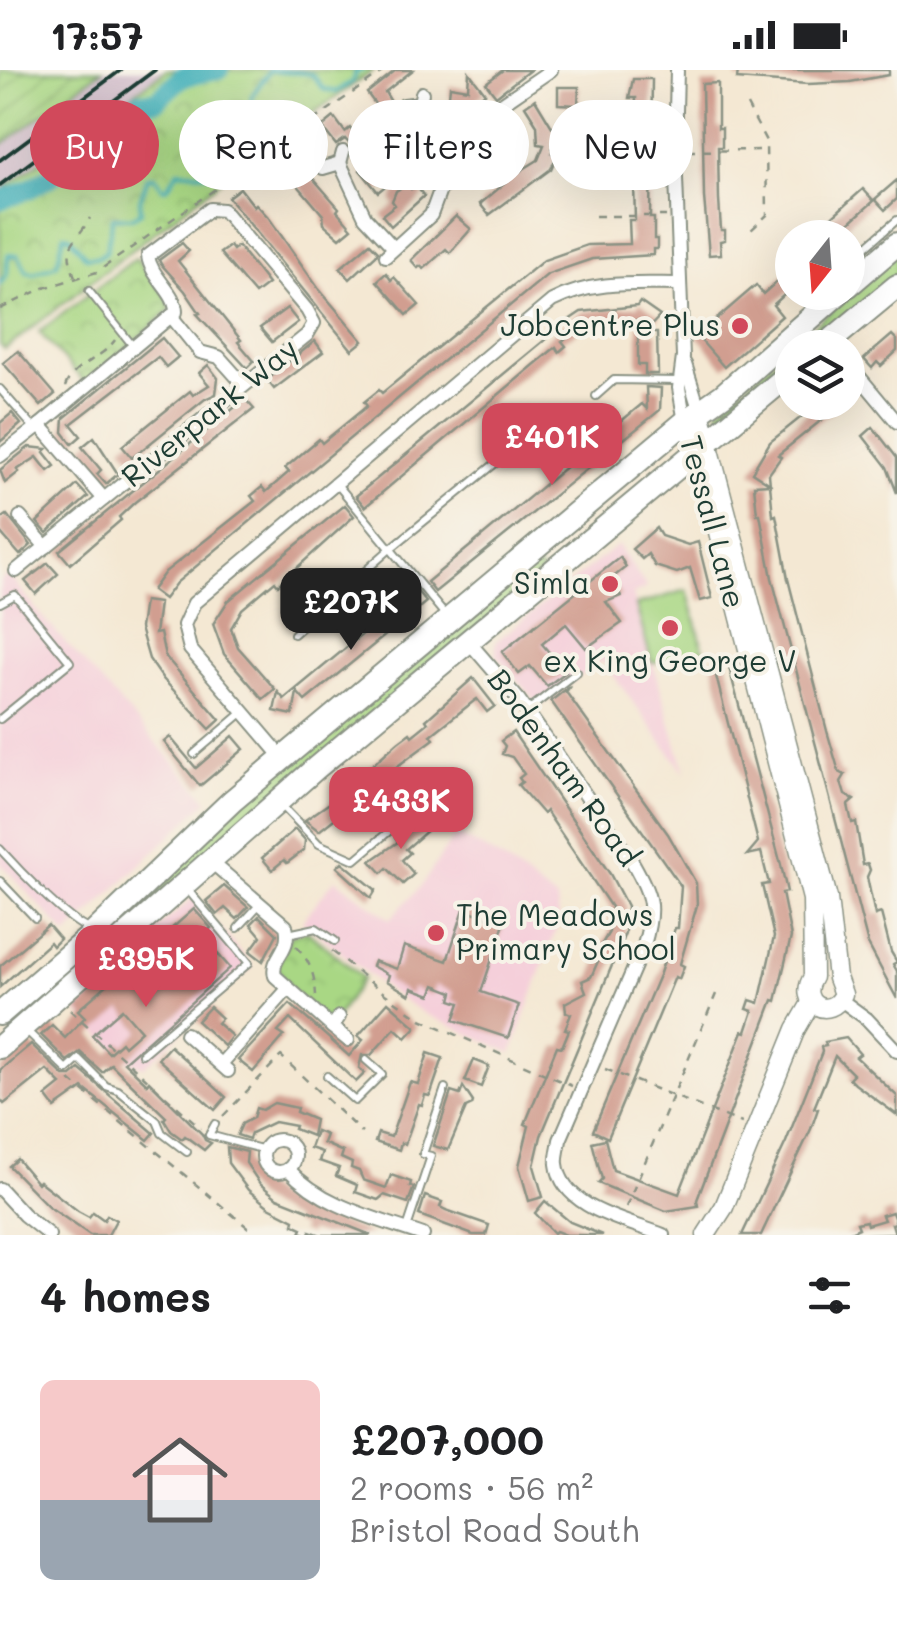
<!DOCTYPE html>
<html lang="en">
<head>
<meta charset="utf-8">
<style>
	:root { --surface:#fff; --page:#f6f6f6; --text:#202124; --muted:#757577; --accent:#d1495b }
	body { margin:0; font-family:Mali,sans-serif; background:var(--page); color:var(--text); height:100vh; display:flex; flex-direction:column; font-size:38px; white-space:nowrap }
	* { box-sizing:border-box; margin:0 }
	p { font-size:32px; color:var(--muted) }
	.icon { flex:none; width:55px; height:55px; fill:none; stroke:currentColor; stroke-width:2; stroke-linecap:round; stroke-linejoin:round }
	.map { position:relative; height:1165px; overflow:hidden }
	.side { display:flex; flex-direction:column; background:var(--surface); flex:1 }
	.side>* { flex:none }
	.hud { position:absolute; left:30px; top:30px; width:838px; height:90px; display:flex; gap:20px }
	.needle { width:65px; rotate:197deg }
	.tools { position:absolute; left:775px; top:150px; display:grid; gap:20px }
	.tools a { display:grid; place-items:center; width:90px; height:90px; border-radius:50%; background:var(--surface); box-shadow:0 10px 40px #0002; font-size:50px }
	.price { position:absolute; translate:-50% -85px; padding:0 22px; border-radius:20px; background:var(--accent); color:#fff; font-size:32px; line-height:65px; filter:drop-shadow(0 2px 5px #0008) }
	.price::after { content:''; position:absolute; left:50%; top:60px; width:30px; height:22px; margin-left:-15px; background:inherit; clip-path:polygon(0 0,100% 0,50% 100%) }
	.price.active { background:#222; color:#fff }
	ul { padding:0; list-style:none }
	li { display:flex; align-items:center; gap:30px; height:250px; padding:0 40px }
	li span { display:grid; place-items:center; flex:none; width:280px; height:200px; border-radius:15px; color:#555 }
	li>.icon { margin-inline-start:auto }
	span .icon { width:120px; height:120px; fill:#fffc; stroke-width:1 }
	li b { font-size:42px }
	h2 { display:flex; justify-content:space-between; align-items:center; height:120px; padding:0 40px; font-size:42px }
	.chip { padding:0 35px; border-radius:45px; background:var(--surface); box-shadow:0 10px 40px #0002; font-size:35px; line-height:90px }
	.chip.active { background:var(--accent); color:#fff }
	.status { display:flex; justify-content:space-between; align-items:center; height:70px; padding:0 50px; background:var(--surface); direction:ltr }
	.status svg { height:28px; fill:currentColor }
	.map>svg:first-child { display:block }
	.built { fill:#f5cfda }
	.railway { fill:#d1bdcb }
	.grass { fill:#a9d784; stroke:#648a5c; stroke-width:2.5 }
	.park { fill:url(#park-crowns); stroke:#648a5c; stroke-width:2.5 }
	.garden { fill:url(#garden-furrows); stroke:#648a5c; stroke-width:2.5 }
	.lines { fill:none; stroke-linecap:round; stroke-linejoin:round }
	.stream { stroke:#3eaeb8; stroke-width:4 }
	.river { stroke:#3eaeb8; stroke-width:20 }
	.building { fill:#d19e90; fill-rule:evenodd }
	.lane-casing { stroke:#8a9284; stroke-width:10 }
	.street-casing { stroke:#8a9284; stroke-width:16 }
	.secondary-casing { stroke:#8a9284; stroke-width:21 }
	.highway-casing { stroke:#8a9284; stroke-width:26 }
	.path { stroke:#8a9284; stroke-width:2.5; stroke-dasharray:8 8; stroke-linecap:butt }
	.lane { stroke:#fff; stroke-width:6 }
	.street { stroke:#fff; stroke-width:12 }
	.secondary { stroke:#fff; stroke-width:18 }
	.highway { stroke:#fff; stroke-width:22 }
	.rail { stroke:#1f3d34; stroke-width:4 }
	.poi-dot { fill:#d1495b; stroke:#f7f3e8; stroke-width:4 }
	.labels { text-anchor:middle; stroke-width:8; stroke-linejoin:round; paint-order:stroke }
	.poi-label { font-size:30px; fill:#1f3d34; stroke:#f7f3e8; text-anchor:end }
	.street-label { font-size:30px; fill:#1f3d34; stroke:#f7f3e8 }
</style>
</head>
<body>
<div class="status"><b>17:57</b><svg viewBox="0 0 49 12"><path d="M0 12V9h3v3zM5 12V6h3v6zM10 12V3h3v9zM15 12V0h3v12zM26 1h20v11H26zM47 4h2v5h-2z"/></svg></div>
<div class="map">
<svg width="897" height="1165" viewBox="0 0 897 1165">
	<defs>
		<pattern id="park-crowns" width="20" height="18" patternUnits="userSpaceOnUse" patternTransform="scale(2.5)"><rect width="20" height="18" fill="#a9d784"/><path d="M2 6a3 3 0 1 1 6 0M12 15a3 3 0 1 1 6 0" fill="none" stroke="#91b973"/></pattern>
		<pattern id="garden-furrows" width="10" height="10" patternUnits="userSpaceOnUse" patternTransform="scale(2.5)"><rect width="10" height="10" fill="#a9d784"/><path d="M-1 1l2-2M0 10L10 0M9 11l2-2" fill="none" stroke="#91b973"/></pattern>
	</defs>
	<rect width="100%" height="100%" fill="#f7f3e8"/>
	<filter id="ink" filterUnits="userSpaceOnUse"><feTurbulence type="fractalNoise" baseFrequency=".01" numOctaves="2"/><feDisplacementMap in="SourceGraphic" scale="20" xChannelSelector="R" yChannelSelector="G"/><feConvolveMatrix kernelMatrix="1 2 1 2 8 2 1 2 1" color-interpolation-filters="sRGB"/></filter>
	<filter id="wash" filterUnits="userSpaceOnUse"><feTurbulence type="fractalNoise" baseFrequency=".0048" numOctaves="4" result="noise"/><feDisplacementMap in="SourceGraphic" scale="40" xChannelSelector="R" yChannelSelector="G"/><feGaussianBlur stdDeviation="2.25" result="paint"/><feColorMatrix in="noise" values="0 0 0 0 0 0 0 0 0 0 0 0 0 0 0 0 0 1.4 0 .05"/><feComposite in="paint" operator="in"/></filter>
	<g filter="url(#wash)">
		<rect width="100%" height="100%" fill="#f4e8d3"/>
		<g class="built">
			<path d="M618,475L647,518L633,524L685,703L602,590L540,636L496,585V571Z"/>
			<path d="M9,504L39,543L208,730L67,865L0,793V511Z"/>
			<path d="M456,763L503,790L557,830L559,850L512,983L425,944L388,920L302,851L335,809L390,849L422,815Z"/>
			<path d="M194,827L253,897L144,997L126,990L70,935Z"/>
		</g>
		<path class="railway" d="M102,0H166L0,121V76Z"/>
		<g class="grass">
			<path d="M897,182V205L812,277L792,278V294L722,346L718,341Z"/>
			<path d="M530,489L543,502L15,953L10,949L227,742Z"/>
			<path d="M687,520L704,581L652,593L636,535Z"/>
		</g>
		<g class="park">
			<path d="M166,0H375L256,83L5,279L0,275V121Z"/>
			<path d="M136,188L170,231V240L86,314L39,262Z"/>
			<path d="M307,861L363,908L331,955L293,923L275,895L291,865Z"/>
		</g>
		<path class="garden" d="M0,0H102L0,76Z"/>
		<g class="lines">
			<path class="stream" d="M0,214L7,204L8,185H18L27,202L34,203L57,194L64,165L69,166L86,187H98L106,182L113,147L132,148L141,142L140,130L148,107H155L163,118H167L178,101L210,104C213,95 220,93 223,85C231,62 233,62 255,51L257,42L251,27L270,0C285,4 298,1 313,5L323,19L336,22L353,11L356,2L363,0"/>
			<path class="river" d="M0,130C56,114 96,70 139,32L156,31L182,7L219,0"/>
		</g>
		<g id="blocks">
			<g class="building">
				<path d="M396,0H413L385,22L397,42L422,65L441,90L431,105L423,95H418L390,60L365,78L389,113L378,122L360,100L362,98L352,86L357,82L345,69L336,75L322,57L334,47L345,62L350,58L357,67L361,65L384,46L367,23Z"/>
				<path d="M503,0H530L496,26L486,13Z"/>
				<path d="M738,0H889V5L850,12L808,14L737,9Z"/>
				<path d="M469,2L485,23L448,50L440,39L452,30L449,26L450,16L468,19Z"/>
				<path d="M633,9H652L650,148H654V169H657V179H653V185L592,189L548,204L176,513L164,529L152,520L165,502L255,431L251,426L262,417L266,422L289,402L285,398L306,380L319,369L322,373L367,336L364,332L379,320L382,323L544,190L587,175L630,174L629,150H635L634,114H630V101L632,78H636V59H629L630,49H635L636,28H629Z"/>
				<path d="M718,13V58H722V77H718L719,130L721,160H725V170L720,171L721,184L709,185L704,127L702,14Z"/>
				<path d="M558,17H579L578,35L558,34Z"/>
				<path d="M535,29L552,57L555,55L552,83L557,85L551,99L489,145L480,134L517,103L538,90L544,75L538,74L537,55L525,36Z"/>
				<path d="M483,74L498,92L487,102L472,84Z"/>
				<path d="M290,82L339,138L337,141L352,158L340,168L324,154L323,145L278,92Z"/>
				<path d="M897,110V129L885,140L875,129Z"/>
				<path d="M407,114L411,119L416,116L424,126L391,156L382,145L395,135L392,131L396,121Z"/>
				<path d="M240,118L254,136L256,134L269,148L318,218L363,271L352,280L228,127Z"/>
				<path d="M863,119L874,131L832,168H808Z"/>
				<path d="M456,146L471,159L450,183L446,179L424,199L420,196L418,198L411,190Z"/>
				<path d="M182,173L189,181L178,191L241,270L238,272L254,291L247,298L197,244L200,243L185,221L161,194L159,190Z"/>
				<path d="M370,173L378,181L376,185L350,209L340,198Z"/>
				<path d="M230,176L233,180L238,176L268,214L255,224L220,183Z"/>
				<path d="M792,198V218L773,235L782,246L724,297L697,266L756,215L763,224Z"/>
				<path d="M386,203L391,210L394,207L419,235L407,245L377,211Z"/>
				<path d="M640,232L660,246L644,263H657L658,304H645V295H638V250L593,254L594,259L585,261V258L562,271L566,276L559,282L556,277L534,295L365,437L356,426L569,250L581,242L637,236Z"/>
				<path d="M287,238L298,252L272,272L260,258Z"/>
				<path d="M892,265L897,270V281L881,296L877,292L872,298L864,289Z"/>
				<path d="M162,268L178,287L166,297L158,287L71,354L81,366L72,374L63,362L64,348Z"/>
				<path d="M315,271L323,282L274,319L267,310Z"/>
				<path d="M18,281L55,324L41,336L3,293Z"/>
				<path d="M208,295L218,308L216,324L205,329L132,388L122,376L190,321L193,325L209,315L199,303Z"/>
				<path d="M646,317L661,318L660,340L435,522L427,512L642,334L647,339Z"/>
				<path d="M245,329L254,339L135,432L119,447L121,450L70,494L59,481Z"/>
				<path d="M820,332H844L778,385L781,387L769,404L773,446L776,445L788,509L827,661L839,702L845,705L841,712L845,725L854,730L848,735L852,753L856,752L863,795L868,794L870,800L867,807L875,845L881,843L891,882L897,892L893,894L897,901V929L868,874L772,508L760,444H757L754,415L770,414L752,402L770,372Z"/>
				<path d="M12,343L21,354L0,372V353Z"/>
				<path d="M873,357L897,388V423L887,397L863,366Z"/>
				<path d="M94,367L118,404L106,414L97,404L101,400L82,377Z"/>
				<path d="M29,377L47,379L44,382L55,396L48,401L37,387L17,400L19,402L5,413L0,400Z"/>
				<path d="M77,415L88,427L47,463L37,452Z"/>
				<path d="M345,435L354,446L278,515L275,511L242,539L231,558L238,577L275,619L263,629L224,584L213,554L228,531Z"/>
				<path d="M7,445L31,475L20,485L0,462V450Z"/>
				<path d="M656,458L661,466L688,475L698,472L712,528L700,531L690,498L677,503L655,496L648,484L642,489L632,479Z"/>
				<path d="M620,487L626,497L611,509L621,526L606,532L622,553L586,578L566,554L542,574L566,602L547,616L530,596L519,604L502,582Z"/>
				<path d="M48,493L58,504L36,524L25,511Z"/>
				<path d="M416,520L426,532L305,631L297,622L293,645L274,641L278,622L284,629Z"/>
				<path d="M144,531L159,533L155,564L160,563L165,586L220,650L210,659L163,609L149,589L140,558Z"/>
				<path d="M726,586L781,795L787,822L782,823L791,867L776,931L773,930L697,1130L698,1136L666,1141L598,1113L602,1109L592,1072L605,1069L613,1100L679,1124L743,961L746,962L753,941L747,939L750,930L759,933L774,867L762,815L769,814L761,782L747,785L758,772L712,590Z"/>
				<path d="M473,608L495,636L487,642L477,629L474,631L431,665L434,669L395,698L396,700L376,716L379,720L364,732L365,738L355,737L346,745L343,742L319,761L305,750L331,732L398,672L410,663L412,666L428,653L426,650Z"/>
				<path d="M570,616L566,622L668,764L696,813L697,835L680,894L684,896L679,909L675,907L608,1068L593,1061L660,903L675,858H678L681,816L551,631Z"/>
				<path d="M513,662L610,804L627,836L625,863L618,881L541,1066L534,1096L543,1127L529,1131L519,1096L529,1056L525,1054L557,976L562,977L569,960L565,959L571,944L566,942L565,933L586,922L582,911L591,907L599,889L594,887L609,862L611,837L546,741L543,744L518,715L522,712L519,708L524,704L512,687L502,684L505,676L501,671Z"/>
				<path d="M233,666L244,679L200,716L164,672L170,667L196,698Z"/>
				<path d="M419,747L429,759L406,779L410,783L402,790L414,804L403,814L387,798L382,803L371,791L398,772L395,768Z"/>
				<path d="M295,759L305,770L304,780L287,793L284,790L272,800L262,788Z"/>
				<path d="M342,792L376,820L371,828L337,797Z"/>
				<path d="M224,816L248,837L237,849L225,838L217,845L206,831Z"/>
				<path d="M194,839L211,858L202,866L230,898L124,992L147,1014L149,1011L202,1064L205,1070L211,1073L204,1080L185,1066L182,1069L171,1061L164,1049L166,1047L111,994L102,1002L80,982L67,991L41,965L52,955L65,968L85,947L78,940ZM122,939L141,961L124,976L121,972L109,983L92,965Z"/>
				<path d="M464,839L504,853L481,922L519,935L508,968L454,950L460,933L451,930L453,922L435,915L431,925L412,918L410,925L387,911L389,905L372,896L374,891L397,899L404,876L447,891Z"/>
				<path d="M259,846L277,864L263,891L250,881L261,866L251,854Z"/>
				<path d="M48,855L60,869L53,876L50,872L0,917V896Z"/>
				<path d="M388,932L416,957L406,968L395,958L371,985H362L359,998L365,1003L356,1012L290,949L278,962L284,966L253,1002L238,990L290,934L349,986L363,970L358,966Z"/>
				<path d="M210,937L222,948L217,953L232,966L224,976L197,951Z"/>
				<path d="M846,968L860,984L856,987L897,1026V1045L855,1014L849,1008L853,1004L835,986L814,1038L818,1039L811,1059L761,1165H742L786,1072L822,982L821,977L826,976L825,972Z"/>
				<path d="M31,974L64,1006H71L79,999L154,1063L148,1070L83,1018L55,1038L46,1026L61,1014L47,1000L4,1034L0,1029V1000Z"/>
				<path d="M170,976L226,1027L215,1040L158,989Z"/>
				<path d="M428,983L443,988L430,1026L425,1025L422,1035L419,1034L405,1074L401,1073L399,1080L375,1072L378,1063L391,1067L410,1012L418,1014Z"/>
				<path d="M474,990L489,996L481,1017L465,1011Z"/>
				<path d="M463,1017L473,1032L472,1035L466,1038L448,1080L433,1076L451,1022L460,1025Z"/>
				<path d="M274,1033L297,1038L296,1042L315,1050L312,1066L294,1059L295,1056L274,1052L251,1063L249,1069L237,1065L242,1054L253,1048L256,1038L262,1040Z"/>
				<path d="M316,1061L326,1065L323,1073L343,1082L341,1088L352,1093L351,1098L359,1101L363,1110L386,1118L391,1105L411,1112L410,1116L414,1117L408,1133L384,1125L378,1130L355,1122L357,1115L336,1106L339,1098L319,1091L322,1082L310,1078Z"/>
				<path d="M227,1077L247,1082L246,1093L260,1114L277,1128L371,1165H321L310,1161L308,1165L300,1162L302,1158L293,1154L294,1150L269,1137L248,1120L228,1093Z"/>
				<path d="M17,1089L37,1113L39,1111L78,1141L89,1147L93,1142L104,1150L107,1145L116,1150L108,1165H90L48,1136L9,1096Z"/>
				<path d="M425,1126L442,1132L440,1137L446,1140L489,1155L486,1165H473L419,1145Z"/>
				<path d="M545,1131L570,1152L602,1165H566L556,1161L554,1163L535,1143Z"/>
				<path d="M892,1142L896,1153L892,1154L895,1163L844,1165L859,1158L857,1153L866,1151L867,1155L884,1150L882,1145Z"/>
			</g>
		</g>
	</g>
	<g filter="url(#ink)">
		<use href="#blocks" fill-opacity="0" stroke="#8a9284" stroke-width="2.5"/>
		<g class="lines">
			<g class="lane-casing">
				<g id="lane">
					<path d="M848,192L897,150"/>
					<path d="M89,221L133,276"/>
					<path d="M811,222L805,227L817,239"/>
					<path d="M0,319L34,358"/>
					<path d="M596,326L614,310L679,311"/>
					<path d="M336,413L446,546"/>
					<path d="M0,533L15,525L70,592L0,649"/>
					<path d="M294,564L390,479L508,383"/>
					<path d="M528,640L577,602"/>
					<path d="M194,684L242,643"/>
					<path d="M282,736L319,774L355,790L413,741"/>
					<path d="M0,779C17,798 68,852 89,859"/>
					<path d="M0,811L35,848"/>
					<path d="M238,858L259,835"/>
					<path d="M288,864L316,858L335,871"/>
					<path d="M28,962L67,1000L79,989L106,1016L118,1020L157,1051L162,1063L187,1082"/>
					<path d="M142,984L249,893L187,819"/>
					<path d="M327,1006L355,1031L382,1004L366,990"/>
					<path d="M215,1054L209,1065L265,1080"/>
					<path d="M407,1158L431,1086L423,1084L445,1018"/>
				</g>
			</g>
			<g class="street-casing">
				<g id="street">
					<path d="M677,0L675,82L683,287L679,318L685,352"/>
					<path d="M420,33L434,56L459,69"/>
					<path d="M404,35L420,33L422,23"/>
					<path d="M498,37L516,77L505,82"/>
					<path d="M340,93L365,147L394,178"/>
					<path d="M323,98L340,93L343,82"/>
					<path d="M386,186L431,145L459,69L481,48L551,0"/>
					<path d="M171,246L200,282L219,287L244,315"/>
					<path d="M848,293L897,352"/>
					<path d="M685,294L700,342"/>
					<path d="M40,355L176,242C176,222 151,208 148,186L210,139L223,140L307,240L314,253L307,265L104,429"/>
					<path d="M0,386L40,355L104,429L16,501"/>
					<path d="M20,447L46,477"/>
					<path d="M469,572L519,630L633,793C652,826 655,838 644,875L560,1070C559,1077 556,1087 557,1094C562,1139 629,1151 663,1165"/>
					<path d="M283,688L190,579L184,555L194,533L552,231C592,210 636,214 680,214"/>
					<path d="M209,790L286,856C292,881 270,887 275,906L332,957L339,947"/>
					<path d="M841,930L867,949L897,981"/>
					<path d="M332,957L348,970"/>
					<path d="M186,964L228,1001"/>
					<path d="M221,994L287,920"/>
					<circle cx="279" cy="1086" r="16"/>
					<path d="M288,1099C323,1137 375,1148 423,1165"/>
					<path d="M0,1119L24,1145L49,1165"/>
				</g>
			</g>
			<g class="secondary-casing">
				<g id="secondary">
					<path d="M685,352L697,380L812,829L813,907C796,933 830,952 843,924L837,908L828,828L700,342"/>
					<path d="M706,1165L724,1137L796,959L811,933"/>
				</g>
			</g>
			<g class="highway-casing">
				<g id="highway">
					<path d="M848,216L897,174"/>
					<path d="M822,278L897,216"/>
					<path d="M0,944L95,862L232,731L685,352L723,325L840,222"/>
					<path d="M0,977L316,698L792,302"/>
				</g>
			</g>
			<g class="path">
				<path d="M747,35L766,71L767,145L748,163"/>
				<path d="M687,81L763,80"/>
				<path d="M595,146H666"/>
				<path d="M75,207C62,172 74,176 90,148"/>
				<path d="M0,239L44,218L97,202L385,0"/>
				<path d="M65,317C73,294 101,290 115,270"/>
				<path d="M296,876C310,891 315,905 316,926"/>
				<path d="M332,881L385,924L421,949L572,1016"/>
				<path d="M70,940L201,1058"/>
				<path d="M605,999L742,1053"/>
				<path d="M70,1010L257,1165"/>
				<path d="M223,1046L281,986L362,1063"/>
				<path d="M626,1137L716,924"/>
			</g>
			<use href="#lane" class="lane"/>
			<use href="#street" class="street"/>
			<use href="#secondary" class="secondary"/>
			<use href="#highway" class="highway"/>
			<g class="rail">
				<path d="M0,90L121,0"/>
				<path d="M0,115L155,0"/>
			</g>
		</g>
	</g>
	<g class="poi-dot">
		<circle cx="740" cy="256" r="10"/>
		<circle cx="610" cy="514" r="10"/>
		<circle cx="670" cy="558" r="10"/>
		<circle cx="436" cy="863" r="10"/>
	</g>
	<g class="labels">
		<g class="poi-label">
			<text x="720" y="266">Jobcentre Plus</text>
			<text x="590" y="524">Simla</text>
			<text x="670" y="602" text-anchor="middle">ex King George V</text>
			<text x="456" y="856" text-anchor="start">The Meadows<tspan x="456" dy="34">Primary School</tspan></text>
		</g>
		<g class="street-label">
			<text transform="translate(210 343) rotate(-39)" y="10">Riverpark Way</text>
			<text transform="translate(712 452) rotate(75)" y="10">Tessall Lane</text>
			<text transform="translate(563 698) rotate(54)" y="10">Bodenham Road</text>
		</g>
	</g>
</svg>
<div class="tools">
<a><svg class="needle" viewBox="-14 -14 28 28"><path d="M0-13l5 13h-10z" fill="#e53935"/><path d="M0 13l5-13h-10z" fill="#757577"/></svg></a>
<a><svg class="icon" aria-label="layers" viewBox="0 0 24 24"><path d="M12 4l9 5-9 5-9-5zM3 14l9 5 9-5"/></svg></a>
</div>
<b class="price" style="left:552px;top:418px">£401K</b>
<b class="price active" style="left:351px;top:583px">£207K</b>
<b class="price" style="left:401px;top:782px">£433K</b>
<b class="price" style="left:146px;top:940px">£395K</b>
<div class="hud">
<a class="chip active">Buy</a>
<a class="chip">Rent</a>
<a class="chip">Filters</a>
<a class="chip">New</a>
</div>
</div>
<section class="side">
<h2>4 homes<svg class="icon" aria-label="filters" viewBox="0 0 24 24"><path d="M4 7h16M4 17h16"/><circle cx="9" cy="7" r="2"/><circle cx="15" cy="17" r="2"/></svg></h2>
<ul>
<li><span style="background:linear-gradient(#f6c9c9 60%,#9aa5b1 0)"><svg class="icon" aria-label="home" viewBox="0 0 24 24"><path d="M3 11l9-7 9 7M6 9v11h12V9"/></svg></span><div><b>£207,000</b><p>2 rooms · 56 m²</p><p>Bristol Road South</p></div></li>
</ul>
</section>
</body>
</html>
